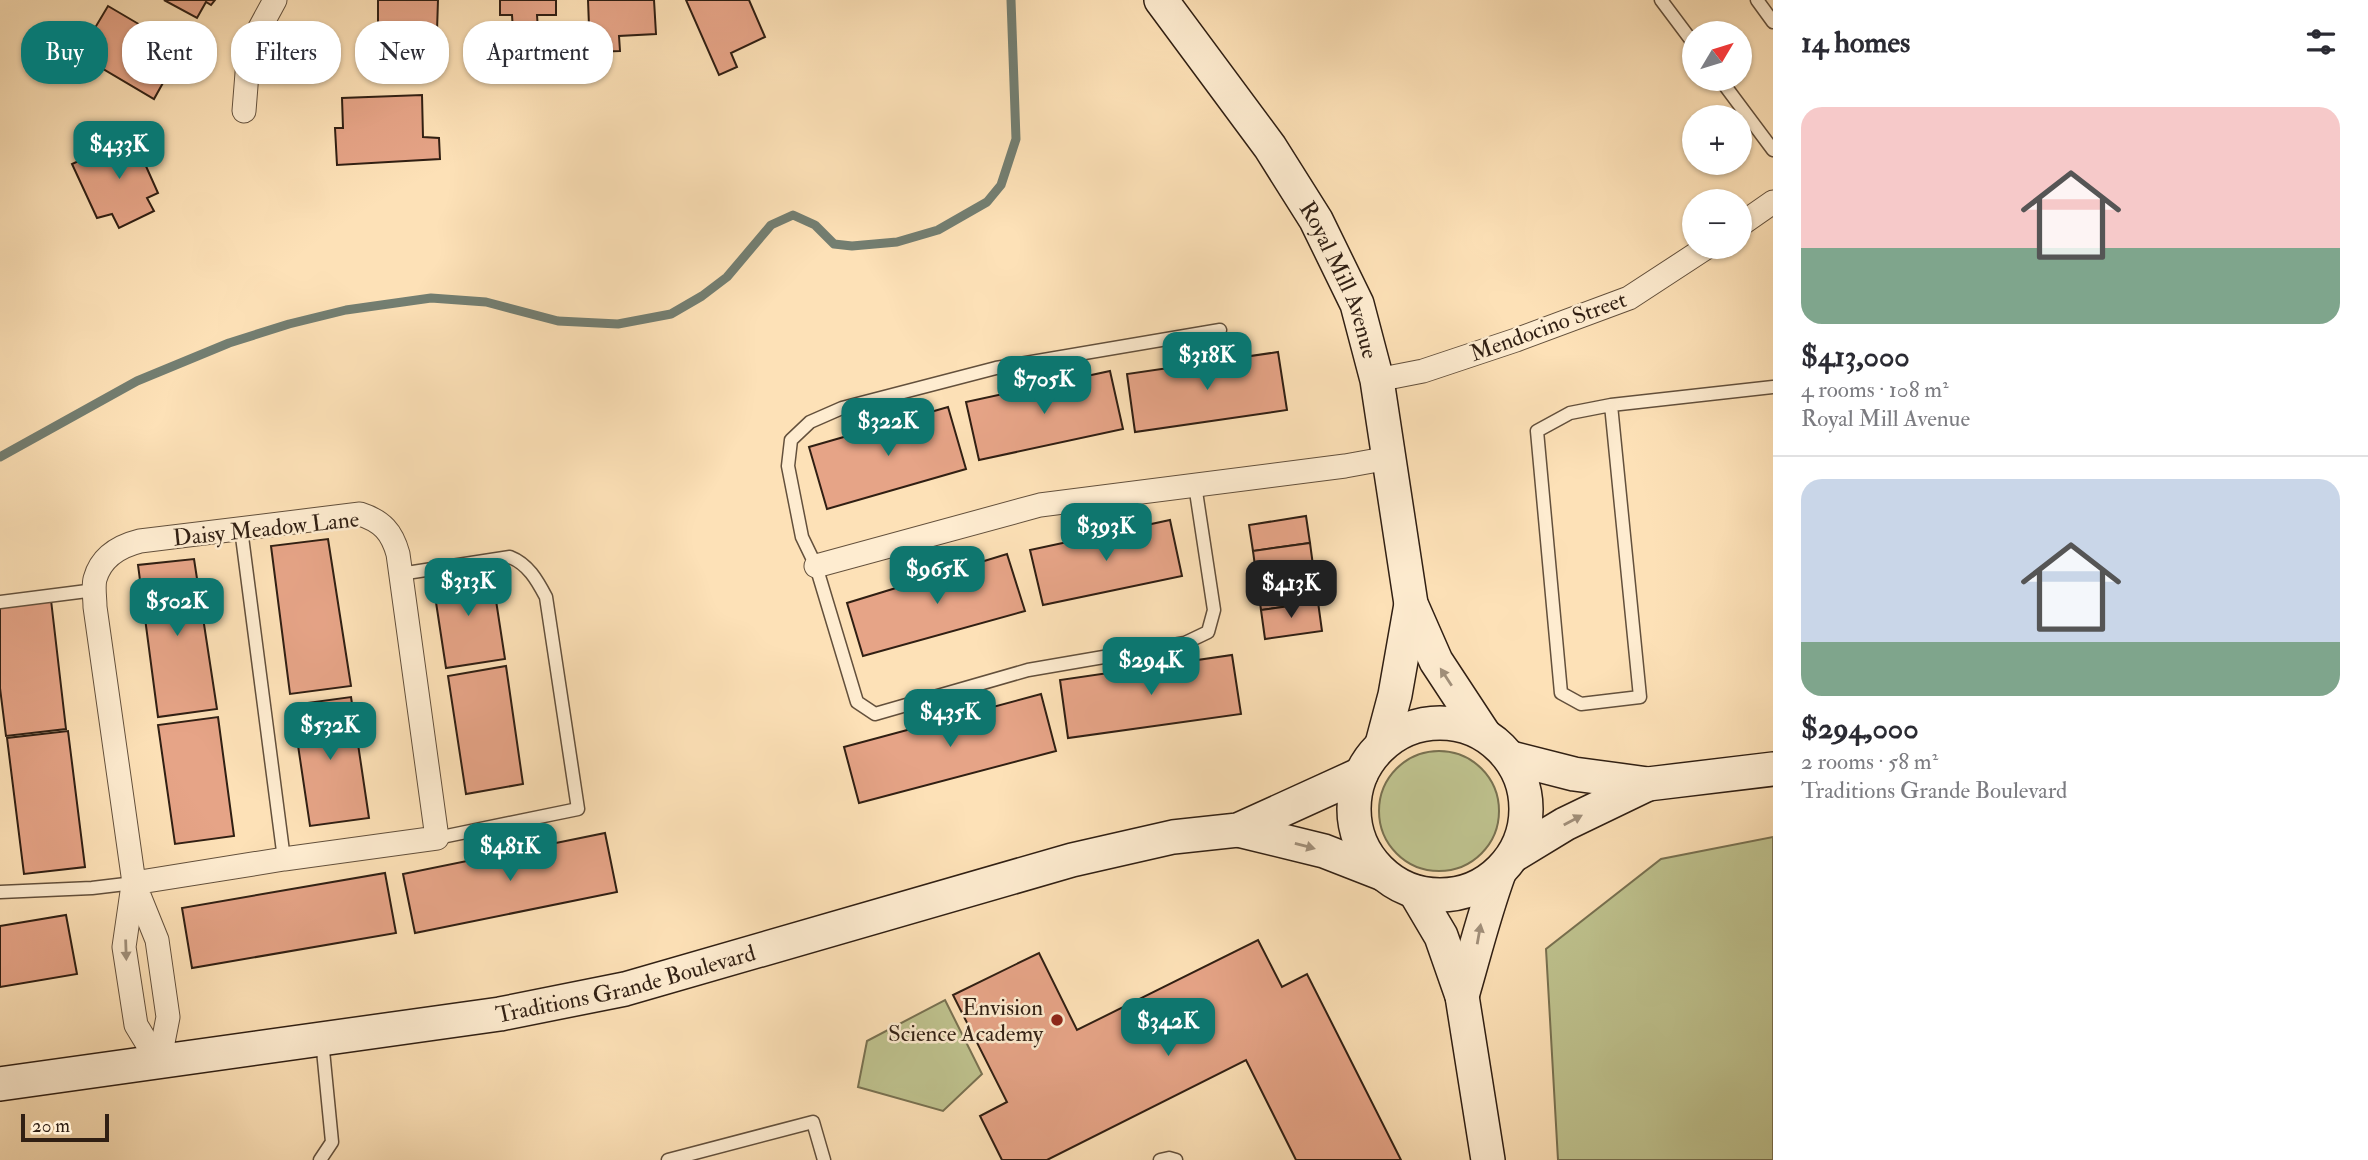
<!DOCTYPE html>
<html lang="en">
<head>
<meta charset="utf-8">
<style>
	:root { --surface:#fff; --page:#f7f7f7; --text:#2b2b33; --muted:#7c7c81; --line:#e1e1e2; --accent:#0f766e }
	body { margin:0; font-family:"IM FELL Double Pica",serif; background:var(--page); color:var(--text); height:100vh; display:flex; flex-direction:column; font-size:26px; white-space:nowrap }
	* { box-sizing:border-box; margin:0 }
	p { font-size:23px; color:var(--muted) }
	.icon { flex:none; width:38px; height:38px; fill:none; stroke:currentColor; stroke-width:2; stroke-linecap:round; stroke-linejoin:round }
	.map { position:relative; flex:1; overflow:hidden }
	.sheet { display:flex; flex-direction:column; background:var(--surface); width:595px }
	.sheet>* { flex:none }
	.hud { position:absolute; left:21px; top:21px; width:665px; height:63px; display:flex; gap:14px }
	.needle { width:46px; rotate:52deg }
	.fabs { position:absolute; left:1682px; top:21px; display:grid; gap:14px }
	.fabs a { display:grid; place-items:center; width:70px; height:70px; border-radius:50%; background:var(--surface); box-shadow:0 2px 5px #0004; font-size:35px }
	.scale { position:absolute; left:21px; bottom:18px; width:88px; box-sizing:border-box; padding-left:7px; border:4px solid #301f13; border-top:0; font-size:19px; line-height:24px; white-space:nowrap; color:#301f13; -webkit-text-stroke:5px #feecd0; paint-order:stroke }
	.price { position:absolute; translate:-50% -60px; padding:0 16px; border-radius:14px; background:var(--accent); color:#fff; font-size:23px; line-height:46px; filter:drop-shadow(0 2px 4px #0008) }
	.price::after { content:''; position:absolute; left:50%; top:42px; width:21px; height:16px; margin-left:-10px; background:inherit; clip-path:polygon(0 0,100% 0,50% 100%) }
	.price.active { background:#222; color:#fff }
	ul { padding:0; list-style:none }
	li { display:grid; align-content:center; gap:14px; height:371px; padding:0 28px }
	li+li { border-top:2px solid var(--line) }
	li span { display:grid; place-items:center; height:217px; border-radius:21px; color:#555 }
	li>.icon { margin-inline-start:auto }
	span .icon { width:126px; height:126px; fill:#fffc; stroke-width:1 }
	li b { font-size:30px }
	h2 { display:flex; justify-content:space-between; align-items:center; height:84px; padding:0 28px; font-size:30px }
	.tag { padding:0 24px; border-radius:28px; background:var(--surface); box-shadow:0 2px 5px #0004; font-size:24px; line-height:63px }
	.tag.active { background:var(--accent); color:#fff }
	main { display:flex; flex:1; min-height:0 }
	.map>svg:first-child { display:block }
	.green { fill:#bfc38f; stroke:#787151; stroke-width:2 }
	.lines { fill:none; stroke-linecap:round; stroke-linejoin:round }
	.stream { stroke:#737e71; stroke-width:9 }
	.building { fill:#e6a487; stroke:#301f13; stroke-width:2 }
	.service-casing { stroke:#63503c; stroke-width:15 }
	.minor-casing { stroke:#63503c; stroke-width:25 }
	.secondary-casing { stroke:#301f13; stroke-width:36 }
	.service { stroke:#feecd0; stroke-width:12 }
	.minor { stroke:#feecd0; stroke-width:23 }
	.secondary { stroke:#feecd0; stroke-width:33 }
	.oneway { fill:#a1907b }
	.poi-dot { fill:#8f2418; stroke:#feecd0; stroke-width:2.5 }
	.labels { text-anchor:middle; stroke-width:5; stroke-linejoin:round; paint-order:stroke }
	.street-label { font-size:23px; fill:#301f13; stroke:#feecd0 }
	.poi-label { font-size:23px; fill:#301f13; stroke:#feecd0; text-anchor:end }
</style>
</head>
<body>
<main>
<div class="map">
<svg width="1773" height="1160" viewBox="0 0 1773 1160">
	<rect width="100%" height="100%" fill="#fde1b7"/>
	<filter id="stains"><feTurbulence type="fractalNoise" baseFrequency=".00286" numOctaves="4"/><feColorMatrix values="0 0 0 0 .2 0 0 0 0 .09 0 0 0 0 .02 0 0 0 .5 -.17"/></filter>
	<radialGradient id="worn" r=".72"><stop offset=".6" stop-color="#630" stop-opacity="0"/><stop offset="1" stop-color="#630" stop-opacity=".3"/></radialGradient>
	<g class="green">
		<circle cx="1439" cy="811" r="60"/>
		<path d="M1773,837V1160H1558L1546,949L1661,859Z"/>
		<path d="M945,1000L982,1074L943,1111L858,1087L867,1041Z"/>
	</g>
	<g class="lines">
		<path class="stream" d="M0,457L137,381L229,343L289,324L346,310L431,298L486,302L558,321L618,324L671,314L702,296L727,277L771,225L793,215L815,225L834,244L852,246L897,242L938,230L987,202L1001,185L1016,139L1011,0"/>
	</g>
	<g class="building">
		<path d="M164,0H215L211,5L206,2L197,18Z"/>
		<path d="M378,0H438L437,31L399,30V46H378Z"/>
		<path d="M500,0H556V15H537L538,30L513,31L512,15H500Z"/>
		<path d="M588,0H654L656,34L619,36L620,51L590,52Z"/>
		<path d="M686,0H749L765,37L731,53L737,67L719,75Z"/>
		<path d="M108,6L176,46L163,68L169,72L154,99L88,60L89,57L80,53Z"/>
		<path d="M422,95L423,137L439,138L440,159L337,165L335,128H343L342,98Z"/>
		<path d="M140,133L153,161L145,164L158,193L147,198L154,211L119,228L112,214L97,218L72,164Z"/>
		<path d="M1278,352L1287,410L1135,432L1127,374Z"/>
		<path d="M1110,371L1123,429L979,460L966,402Z"/>
		<path d="M948,407L966,469L827,509L809,447Z"/>
		<path d="M1306,516L1310,543L1253,551L1249,525Z"/>
		<path d="M1170,520L1182,576L1043,605L1030,550Z"/>
		<path d="M328,539L351,686L290,694L271,546Z"/>
		<path d="M1310,543L1314,573L1257,581L1253,551Z"/>
		<path d="M1007,554L1025,611L863,656L847,603Z"/>
		<path d="M194,559L217,709L158,717L138,565Z"/>
		<path d="M491,568L505,659L446,668L432,576Z"/>
		<path d="M1314,573L1318,602L1261,610L1257,581Z"/>
		<path d="M51,600L66,729L6,736L0,688V606Z"/>
		<path d="M1318,602L1322,631L1265,639L1261,610Z"/>
		<path d="M1232,655L1241,714L1068,738L1060,680Z"/>
		<path d="M506,666L523,784L466,794L448,676Z"/>
		<path d="M1041,694L1056,751L859,803L844,747Z"/>
		<path d="M351,697L369,818L310,826L292,705Z"/>
		<path d="M218,717L234,836L175,844L158,725Z"/>
		<path d="M68,731L85,867L24,874L7,738Z"/>
		<path d="M605,833L617,892L415,933L403,874Z"/>
		<path d="M385,873L396,933L192,968L182,908Z"/>
		<path d="M66,915L77,974L0,987V926Z"/>
		<path d="M1258,940L1282,987L1307,974L1401,1160H1296L1246,1060L1047,1160H1002L980,1116L1007,1102L953,995L1039,953L1077,1030Z"/>
	</g>
	<g class="lines">
		<g class="service-casing">
			<g id="service">
				<path d="M1661,0L1694,44"/>
				<path d="M1757,0L1773,22"/>
				<path d="M1720,79L1773,150"/>
				<path d="M1611,405L1640,697L1581,704L1561,693L1537,431L1570,413L1611,405L1773,387"/>
				<path d="M1195,485L1214,610L1208,632L1185,643L1028,670L875,714L857,702L816,566L802,537L788,466L791,440L810,422L842,408L996,368L1220,330"/>
				<path d="M241,529L284,859"/>
				<path d="M400,574L510,557C528,564 537,580 546,597L578,809L437,838"/>
				<path d="M0,602L95,590"/>
				<path d="M0,892L92,888L134,883"/>
				<path d="M320,1160L332,1142L322,1040"/>
				<path d="M668,1160L813,1122L824,1160"/>
				<path d="M1160,1160L1169,1158L1176,1160"/>
			</g>
		</g>
		<g class="minor-casing">
			<g id="minor">
				<path d="M244,111L249,48L275,0"/>
				<path d="M1740,225L1773,202"/>
				<path d="M1377,380L1423,371L1516,340L1629,298L1707,247"/>
				<path d="M816,566L1040,505L1345,466L1389,458"/>
				<path d="M134,883L284,859L437,838L398,554C392,532 382,521 360,514L140,541C120,546 101,557 95,579C93,587 95,598 95,607L134,883L157,940L168,1017L159,1063"/>
				<path d="M133,885L124,947L136,1025L159,1063"/>
			</g>
		</g>
		<g class="secondary-casing">
			<g id="secondary">
				<path id="s1" d="M1161,0L1270,147L1316,220L1357,304L1377,380L1411,604L1436,661L1484,734"/>
				<circle cx="1440" cy="809" r="86"/>
				<path d="M1382,744L1395,695L1411,604"/>
				<path d="M1511,758L1574,774L1648,784L1773,769"/>
				<path d="M1238,830L1324,851L1383,874"/>
				<path d="M1514,855L1565,824L1648,784"/>
				<path d="M1415,892L1441,936L1462,996L1488,1160"/>
				<path d="M1462,996C1474,955 1484,914 1499,873"/>
				<path id="s2" d="M0,1084L500,1014L625,989L1072,860L1173,837L1238,830L1361,774"/>
			</g>
		</g>
		<use href="#service" class="service"/>
		<use href="#minor" class="minor"/>
		<use href="#secondary" class="secondary"/>
	</g>
	<defs><path id="oneway-solid" d="M-6-.8H1V-3.2L6.5 0L1 3.2V.8H-6Z" transform="scale(1.75)"/></defs>
	<g class="oneway">
		<use href="#oneway-solid" transform="translate(1446 677) rotate(-123)"/>
		<use href="#oneway-solid" transform="translate(1573 820) rotate(-28)"/>
		<use href="#oneway-solid" transform="translate(1305 846) rotate(15)"/>
		<use href="#oneway-solid" transform="translate(1479 934) rotate(-80)"/>
		<use href="#oneway-solid" transform="translate(126 950) rotate(88)"/>
	</g>
	<circle class="poi-dot" cx="1057" cy="1020" r="7"/>
	<g class="labels">
		<g class="street-label">
			<text dy="8" stroke="none"><textPath href="#s1" startOffset="334">Royal Mill Avenue</textPath></text>
			<text transform="translate(1548 326) rotate(-20)" y="8">Mendocino Street</text>
			<text transform="translate(266 528) rotate(-6)" y="8">Daisy Meadow Lane</text>
			<text dy="8" stroke="none"><textPath href="#s2" startOffset="634">Traditions Grande Boulevard</textPath></text>
		</g>
		<g class="poi-label">
			<text x="1043" y="1015">Envision<tspan x="1043" dy="26">Science Academy</tspan></text>
		</g>
	</g>
	<rect width="100%" height="100%" filter="url(#stains)"/>
	<rect width="100%" height="100%" fill="url(#worn)"/>
</svg>
<div class="fabs">
<a><svg class="needle" viewBox="-14 -14 28 28"><path d="M0-13l5 13h-10z" fill="#e53935"/><path d="M0 13l5-13h-10z" fill="#7c7c81"/></svg></a>
<a>+</a>
<a>−</a>
</div>
<div class="scale">20 m</div>
<b class="price" style="left:119px;top:181px">$433K</b>
<b class="price" style="left:1207px;top:392px">$318K</b>
<b class="price" style="left:1044px;top:416px">$705K</b>
<b class="price" style="left:888px;top:458px">$322K</b>
<b class="price" style="left:1106px;top:563px">$393K</b>
<b class="price" style="left:937px;top:606px">$965K</b>
<b class="price" style="left:468px;top:618px">$313K</b>
<b class="price active" style="left:1291px;top:620px">$413K</b>
<b class="price" style="left:177px;top:638px">$502K</b>
<b class="price" style="left:1151px;top:697px">$294K</b>
<b class="price" style="left:950px;top:749px">$435K</b>
<b class="price" style="left:330px;top:762px">$532K</b>
<b class="price" style="left:510px;top:883px">$481K</b>
<b class="price" style="left:1168px;top:1058px">$342K</b>
<div class="hud">
<a class="tag active">Buy</a>
<a class="tag">Rent</a>
<a class="tag">Filters</a>
<a class="tag">New</a>
<a class="tag">Apartment</a>
</div>
</div>
<section class="sheet">
<h2>14 homes<svg class="icon" aria-label="filters" viewBox="0 0 24 24"><path d="M4 7h16M4 17h16"/><circle cx="9" cy="7" r="2"/><circle cx="15" cy="17" r="2"/></svg></h2>
<ul>
<li><span style="background:linear-gradient(#f6c9c9 65%,#7fa58c 0)"><svg class="icon" aria-label="home" viewBox="0 0 24 24"><path d="M3 11l9-7 9 7M6 9v11h12V9"/></svg></span><div><b>$413,000</b><p>4 rooms · 108 m²</p><p>Royal Mill Avenue</p></div></li>
<li><span style="background:linear-gradient(#c9d6e8 75%,#7fa58c 0)"><svg class="icon" aria-label="home" viewBox="0 0 24 24"><path d="M3 11l9-7 9 7M6 9v11h12V9"/></svg></span><div><b>$294,000</b><p>2 rooms · 58 m²</p><p>Traditions Grande Boulevard</p></div></li>
</ul>
</section>
</main>
</body>
</html>
